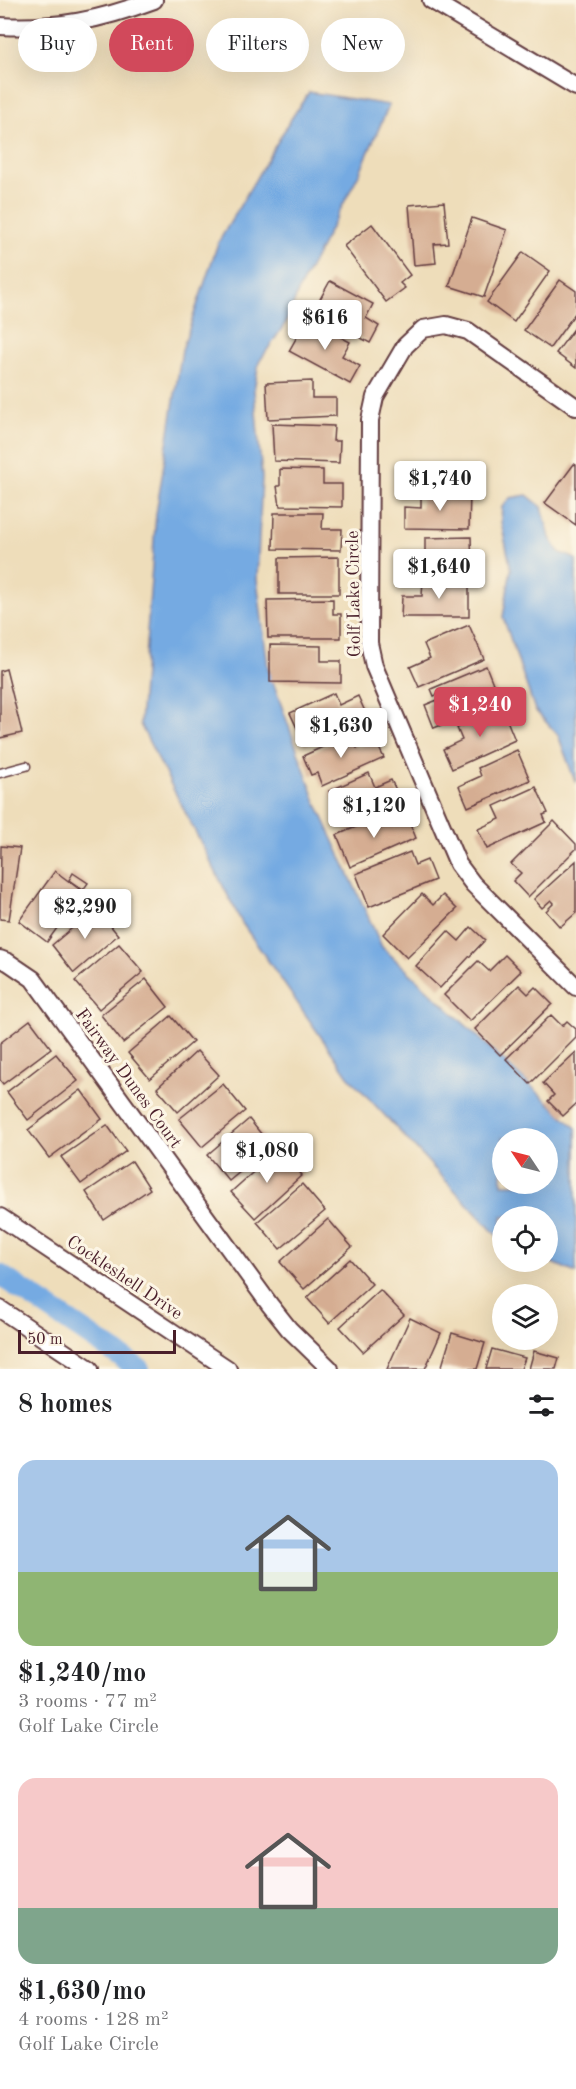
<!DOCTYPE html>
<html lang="en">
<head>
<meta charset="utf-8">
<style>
	:root { --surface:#fff; --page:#f6f6f6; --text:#202124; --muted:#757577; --accent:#d1495b }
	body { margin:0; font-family:"Old Standard TT",serif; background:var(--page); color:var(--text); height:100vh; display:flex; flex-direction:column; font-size:22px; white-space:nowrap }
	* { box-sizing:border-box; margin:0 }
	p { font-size:20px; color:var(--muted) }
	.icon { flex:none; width:33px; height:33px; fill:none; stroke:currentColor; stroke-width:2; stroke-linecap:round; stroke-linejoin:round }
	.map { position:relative; height:1369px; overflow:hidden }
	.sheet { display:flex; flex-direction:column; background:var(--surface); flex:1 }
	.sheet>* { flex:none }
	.top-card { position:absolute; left:18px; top:18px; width:540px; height:54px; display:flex; gap:12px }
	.needle { width:39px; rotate:305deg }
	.controls { position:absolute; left:492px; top:1128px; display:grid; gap:12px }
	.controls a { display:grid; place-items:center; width:66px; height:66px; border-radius:50%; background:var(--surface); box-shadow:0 6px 24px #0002; font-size:30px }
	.scale { position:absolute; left:18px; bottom:15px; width:158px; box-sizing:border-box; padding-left:6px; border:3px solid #4a1f2b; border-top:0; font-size:16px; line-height:21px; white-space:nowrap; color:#4a1f2b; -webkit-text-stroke:4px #fcf5e5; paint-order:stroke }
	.price { position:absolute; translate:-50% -51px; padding:0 14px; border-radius:6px; background:#fff; color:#222; font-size:20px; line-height:39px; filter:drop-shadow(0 2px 3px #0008) }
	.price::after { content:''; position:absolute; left:50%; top:36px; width:18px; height:14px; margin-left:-9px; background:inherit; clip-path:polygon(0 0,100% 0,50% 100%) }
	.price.active { background:var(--accent); color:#fff }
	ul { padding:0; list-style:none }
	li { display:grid; align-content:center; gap:12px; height:318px; padding:0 18px }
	li span { display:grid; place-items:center; height:186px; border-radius:18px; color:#555 }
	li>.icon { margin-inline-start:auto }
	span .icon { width:108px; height:108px; fill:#fffc; stroke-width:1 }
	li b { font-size:26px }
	h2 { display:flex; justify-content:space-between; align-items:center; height:72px; padding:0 18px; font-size:26px }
	.chip { padding:0 21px; border-radius:27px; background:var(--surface); box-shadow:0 6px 24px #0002; font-size:21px; line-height:54px }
	.chip.active { background:var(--accent); color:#fff }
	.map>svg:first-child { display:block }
	.water { fill:#75aae2; stroke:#606486; stroke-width:1.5; fill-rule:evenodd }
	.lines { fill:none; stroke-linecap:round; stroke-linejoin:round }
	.canal { stroke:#75aae2; stroke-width:22 }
	.building { fill:#d5ad92 }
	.service-casing { stroke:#633c40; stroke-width:11 }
	.minor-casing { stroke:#633c40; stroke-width:20 }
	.service { stroke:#fff; stroke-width:8 }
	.minor { stroke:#fff; stroke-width:16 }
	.labels { text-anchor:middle; stroke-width:6; stroke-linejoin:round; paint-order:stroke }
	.street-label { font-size:18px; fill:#4a1f2b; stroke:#fcf5e5 }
</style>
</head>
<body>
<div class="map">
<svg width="576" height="1369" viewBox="0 0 576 1369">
	<rect width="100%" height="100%" fill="#fcf5e5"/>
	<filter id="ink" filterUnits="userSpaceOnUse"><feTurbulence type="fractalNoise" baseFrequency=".0167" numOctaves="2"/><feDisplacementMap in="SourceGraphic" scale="12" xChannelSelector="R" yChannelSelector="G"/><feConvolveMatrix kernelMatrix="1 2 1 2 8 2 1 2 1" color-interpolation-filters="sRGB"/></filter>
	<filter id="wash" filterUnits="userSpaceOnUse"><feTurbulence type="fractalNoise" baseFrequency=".008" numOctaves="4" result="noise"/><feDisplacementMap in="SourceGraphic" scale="24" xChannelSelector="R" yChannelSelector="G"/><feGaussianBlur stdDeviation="1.35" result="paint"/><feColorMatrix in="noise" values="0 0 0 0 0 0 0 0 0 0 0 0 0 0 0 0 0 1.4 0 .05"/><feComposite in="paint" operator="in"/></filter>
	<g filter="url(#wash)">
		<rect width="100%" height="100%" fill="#eeddba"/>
		<g class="water">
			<path d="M309,92L389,105L360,172L299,289L287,321L259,362L254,390L262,477L257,579L268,668L316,802L382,947L576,1128V1273L548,1261V1216H502V1241L348,1076L242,923L140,724L156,514L182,350L218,243L291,119ZM502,1138H548V1184H502Z"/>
			<path d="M527,495L542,507L550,538L559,552L576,559V784L558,735L535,710L503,617L511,569L501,522L502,507L510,498Z"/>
		</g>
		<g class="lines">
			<path class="canal" d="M0,1275L139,1369"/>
		</g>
		<g id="blocks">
			<g class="building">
				<path d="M444,202L448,243L434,244L436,263L414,265L409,205Z"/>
				<path d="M472,218L507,230L484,297L449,286Z"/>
				<path d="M372,224L410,275L400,283L405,288L386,302L344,246Z"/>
				<path d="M523,252L550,271L514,322L487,302Z"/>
				<path d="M560,280L576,291V312L550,348L524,330Z"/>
				<path d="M330,281L373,304L366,318L379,326L370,343L313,312Z"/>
				<path d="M307,319L350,342L342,356L360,366L350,384L289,351Z"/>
				<path d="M576,326V368L556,353Z"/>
				<path d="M312,381V398H336V416L268,419L266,383Z"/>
				<path d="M272,424L334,426L333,441H340L339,463L274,461Z"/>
				<path d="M574,464L576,465V525L545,503Z"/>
				<path d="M280,469L323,470V484H342V507L280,506L277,486H280Z"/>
				<path d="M421,493L470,494L469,529L404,528V507L421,508Z"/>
				<path d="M274,513H323L322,529H342L341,550L273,549Z"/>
				<path d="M471,537L472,572L401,573L400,553L425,552V538Z"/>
				<path d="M339,557V594H279V558Z"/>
				<path d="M423,580L469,581V617H401L402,596H422Z"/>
				<path d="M333,599V614H341V638H268L267,600Z"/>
				<path d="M469,625L484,659L419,687L410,667L430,658L424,644Z"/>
				<path d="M270,645L321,646V661H341V683L270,682Z"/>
				<path d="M486,666L500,701L434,728L425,705L440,699L439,694L434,696L431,689Z"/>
				<path d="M6,669L22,733L0,738V671Z"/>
				<path d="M334,693L339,705L358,696L367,716L305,745L290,713Z"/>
				<path d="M502,708L515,740L452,769L443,749L462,740L457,728Z"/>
				<path d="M351,734L357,748L375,740L384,758L322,786L317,773L311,775L303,756Z"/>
				<path d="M517,750L530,780L468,807L459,786L481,776L478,768Z"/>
				<path d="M369,773L375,787L391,780L400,798L344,824L329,791Z"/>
				<path d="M536,787L548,813L543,815L546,822L487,849L478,829L500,819L494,806Z"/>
				<path d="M389,813L394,827L409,821L416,838L350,867L337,835Z"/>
				<path d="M554,821L576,844V849L528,897L513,881L521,873L511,864Z"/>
				<path d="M1,846L20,848L9,920L0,919Z"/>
				<path d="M410,852L415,865L427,860L435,880L369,907L356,874Z"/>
				<path d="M576,861V913L560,927L546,911L554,903L551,900L542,908L534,899Z"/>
				<path d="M55,871L83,892L47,942L19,921Z"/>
				<path d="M73,873L88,883L83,890L69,880Z"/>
				<path d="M422,894L433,905L443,895L457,909L407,958L383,934Z"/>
				<path d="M96,908L118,935L74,973L52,945Z"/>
				<path d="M471,927L485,940L440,988L416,966L448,931L459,941Z"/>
				<path d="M119,944L143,972L99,1009L75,981Z"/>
				<path d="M505,955L521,971L470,1021L444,995L478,961L489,971Z"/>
				<path d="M146,979L168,1007L123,1043L101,1015Z"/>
				<path d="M519,985L528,994L535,987L552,1004L500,1055L475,1029Z"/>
				<path d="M551,1015L562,1026L567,1021L576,1029V1038L530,1084L506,1059Z"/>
				<path d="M171,1016L193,1042L150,1079L128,1053Z"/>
				<path d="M30,1020L51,1048L3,1084L0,1080V1043Z"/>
				<path d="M197,1051L219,1075L178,1112L157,1088Z"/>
				<path d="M576,1052V1104L563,1116L548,1101L554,1095L543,1083Z"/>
				<path d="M56,1054L78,1081L28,1120L7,1092Z"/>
				<path d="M223,1084L245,1111L202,1147L179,1119Z"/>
				<path d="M81,1090L102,1119L49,1158L28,1130Z"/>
				<path d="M249,1119L271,1146L229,1181L207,1155Z"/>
				<path d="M107,1125L126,1151L81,1184L61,1157Z"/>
				<path d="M279,1149L302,1175L255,1218L231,1192Z"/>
				<path d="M132,1161L150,1189L104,1220L86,1192Z"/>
				<path d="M302,1184L325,1211L280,1249L257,1222Z"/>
				<path d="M328,1219L352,1247L304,1289L280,1262Z"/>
				<path d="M350,1259L372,1284L329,1323L307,1298Z"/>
				<path d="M380,1290L404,1315L363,1352L340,1327Z"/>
				<path d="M410,1318L441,1333L425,1369H387Z"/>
				<path d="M452,1333L485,1343L477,1369H441Z"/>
				<path d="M492,1349L525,1358L521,1369H486Z"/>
				<path d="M534,1351L559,1358L556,1369H529Z"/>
			</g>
		</g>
	</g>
	<g filter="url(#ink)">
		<use href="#blocks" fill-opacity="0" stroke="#633c40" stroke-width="1.5"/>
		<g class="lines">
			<g class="service-casing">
				<path id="service" d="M0,773L26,766"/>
			</g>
			<g class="minor-casing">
				<g id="minor">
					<path d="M431,0L576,87"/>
					<path d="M0,26C58,29 100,20 154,0"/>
					<path d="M576,407L468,331L446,325L423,329L405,346L375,397L370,420L369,643L374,666L458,864L473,884L576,987"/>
					<path d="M0,959L8,962L33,979L270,1305L289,1329L330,1369"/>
					<path d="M0,1217L228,1369"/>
					<path d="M0,1309L90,1369"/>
				</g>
			</g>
			<use href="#service" class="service"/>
			<use href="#minor" class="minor"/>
		</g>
	</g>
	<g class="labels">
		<g class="street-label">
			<text transform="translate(353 594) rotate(-91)" y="6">Golf Lake Circle</text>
			<text transform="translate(129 1078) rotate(54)" y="6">Fairway Dunes Court</text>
			<text transform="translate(125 1277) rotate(34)" y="6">Cockleshell Drive</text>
		</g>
	</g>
</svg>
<div class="controls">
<a><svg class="needle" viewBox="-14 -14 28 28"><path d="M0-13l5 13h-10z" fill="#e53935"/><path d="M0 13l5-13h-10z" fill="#757577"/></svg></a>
<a><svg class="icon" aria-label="locate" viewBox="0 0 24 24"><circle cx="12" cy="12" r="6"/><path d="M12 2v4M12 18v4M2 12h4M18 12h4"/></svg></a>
<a><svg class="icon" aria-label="layers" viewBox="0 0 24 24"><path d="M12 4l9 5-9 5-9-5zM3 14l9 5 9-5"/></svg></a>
</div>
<div class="scale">50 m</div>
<b class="price" style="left:325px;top:351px">$616</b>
<b class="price" style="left:440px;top:512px">$1,740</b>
<b class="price" style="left:439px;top:600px">$1,640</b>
<b class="price active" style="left:480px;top:738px">$1,240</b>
<b class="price" style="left:341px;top:759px">$1,630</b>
<b class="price" style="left:374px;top:839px">$1,120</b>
<b class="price" style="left:85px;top:940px">$2,290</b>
<b class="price" style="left:267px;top:1184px">$1,080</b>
<div class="top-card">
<a class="chip">Buy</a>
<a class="chip active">Rent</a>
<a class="chip">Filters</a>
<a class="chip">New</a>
</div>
</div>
<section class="sheet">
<h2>8 homes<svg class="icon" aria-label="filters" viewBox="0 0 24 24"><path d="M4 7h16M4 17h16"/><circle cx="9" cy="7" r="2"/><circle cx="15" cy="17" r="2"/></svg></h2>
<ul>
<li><span style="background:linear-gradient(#a9c7e8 60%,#8fb573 0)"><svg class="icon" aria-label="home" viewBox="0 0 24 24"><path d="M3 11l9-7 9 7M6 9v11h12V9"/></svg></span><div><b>$1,240/mo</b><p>3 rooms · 77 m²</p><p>Golf Lake Circle</p></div></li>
<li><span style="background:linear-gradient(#f6c9c9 70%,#7fa58c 0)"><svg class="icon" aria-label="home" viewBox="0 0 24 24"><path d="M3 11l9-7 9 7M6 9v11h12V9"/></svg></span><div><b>$1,630/mo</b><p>4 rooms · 128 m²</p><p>Golf Lake Circle</p></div></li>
</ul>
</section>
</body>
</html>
